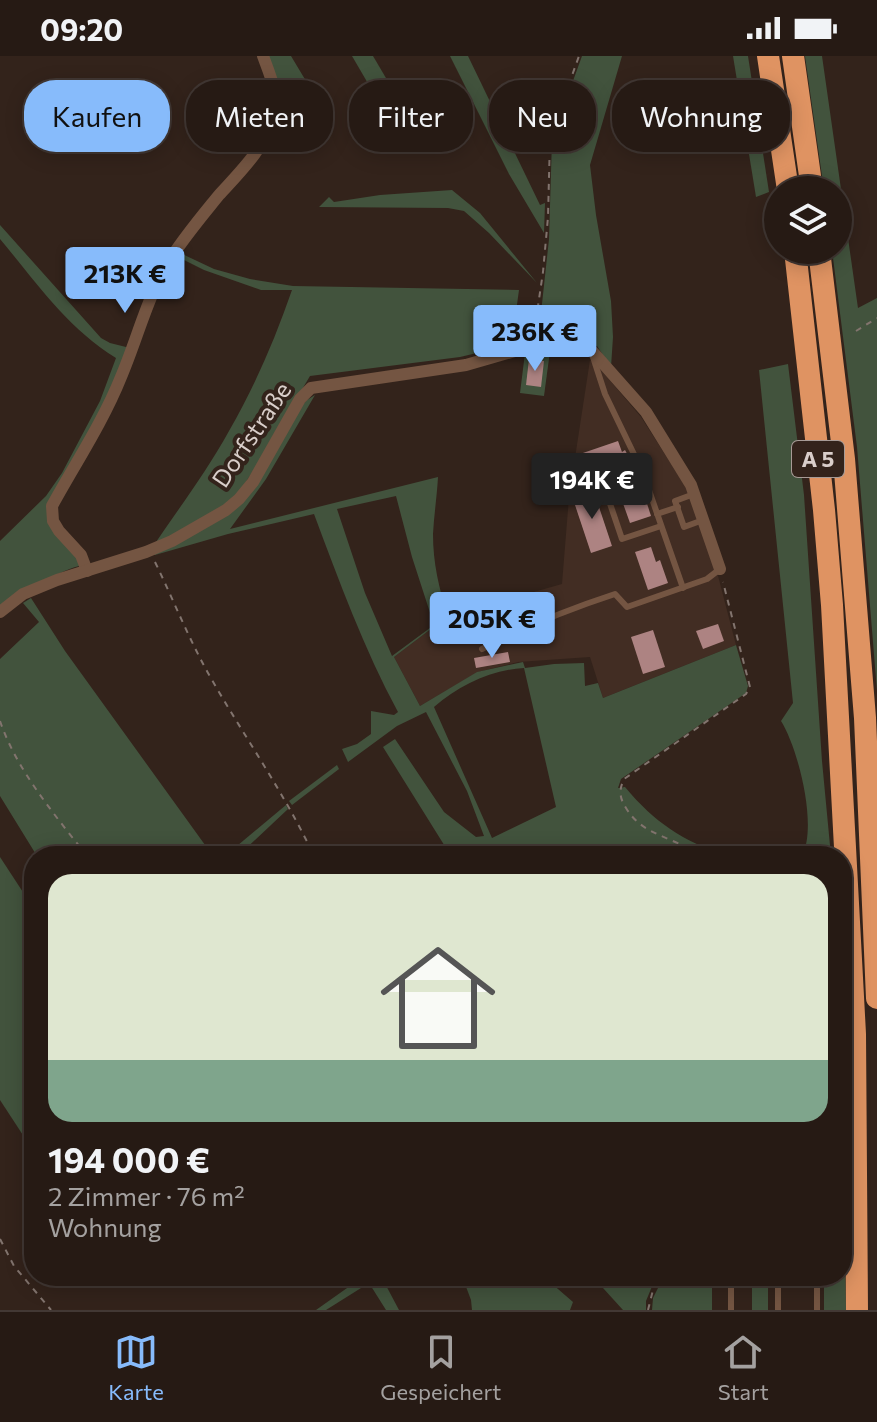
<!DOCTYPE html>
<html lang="de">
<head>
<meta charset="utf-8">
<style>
	:root { --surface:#261a14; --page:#2e231d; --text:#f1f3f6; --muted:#a4a1a0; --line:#423834; --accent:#87bbfb }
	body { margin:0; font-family:Commissioner,sans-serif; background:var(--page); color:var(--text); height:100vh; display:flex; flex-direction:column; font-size:30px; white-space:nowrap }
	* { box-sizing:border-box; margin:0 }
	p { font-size:26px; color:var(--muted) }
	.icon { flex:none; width:44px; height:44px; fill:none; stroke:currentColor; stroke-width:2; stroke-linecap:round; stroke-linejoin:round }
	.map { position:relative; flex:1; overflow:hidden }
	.drawer { position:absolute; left:24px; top:790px; width:828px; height:440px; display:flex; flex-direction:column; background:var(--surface); border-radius:32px; box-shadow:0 4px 20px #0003,0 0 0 2px var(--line) }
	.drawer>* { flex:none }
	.top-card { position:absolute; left:24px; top:24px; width:830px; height:72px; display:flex; gap:16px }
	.controls { position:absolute; left:764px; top:120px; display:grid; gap:16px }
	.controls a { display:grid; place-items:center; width:88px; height:88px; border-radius:50%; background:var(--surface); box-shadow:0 4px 20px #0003,0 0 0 2px var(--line); font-size:40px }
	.price { position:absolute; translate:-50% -68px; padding:0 18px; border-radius:8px; background:var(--accent); color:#111; font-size:26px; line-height:52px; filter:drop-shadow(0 2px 4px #0008) }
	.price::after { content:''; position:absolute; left:50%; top:48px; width:24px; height:18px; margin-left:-12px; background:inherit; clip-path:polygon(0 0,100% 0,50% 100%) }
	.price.on { background:#222; color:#fff }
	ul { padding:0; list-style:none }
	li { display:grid; align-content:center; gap:16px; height:424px; padding:0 24px }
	li span { display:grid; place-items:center; height:248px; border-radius:24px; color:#555 }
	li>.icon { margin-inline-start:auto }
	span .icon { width:144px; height:144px; fill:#fffc; stroke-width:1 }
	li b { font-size:34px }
	.tag { padding:0 28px; border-radius:32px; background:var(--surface); box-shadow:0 4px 20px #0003,0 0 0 2px var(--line); font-size:28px; line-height:72px }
	.tag.on { background:var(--accent); color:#111 }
	.status { display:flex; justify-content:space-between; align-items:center; height:56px; padding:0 40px; background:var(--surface); direction:ltr }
	.status svg { height:22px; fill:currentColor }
	.tab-bar { display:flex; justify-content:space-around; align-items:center; height:112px; border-top:2px solid var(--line); background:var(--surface); font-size:22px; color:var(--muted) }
	.tab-bar a { display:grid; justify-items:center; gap:4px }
	.tab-bar .on { color:var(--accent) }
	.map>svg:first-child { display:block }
	.built { fill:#422d23 }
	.green { fill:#42533d; fill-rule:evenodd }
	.building { fill:#ad8382 }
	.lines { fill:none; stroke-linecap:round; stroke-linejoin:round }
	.path { stroke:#82746e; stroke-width:2; stroke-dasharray:6 6; stroke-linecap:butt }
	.service { stroke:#745542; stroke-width:6 }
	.minor { stroke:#745542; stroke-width:12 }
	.motorway { stroke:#df9362; stroke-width:22 }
	.labels { text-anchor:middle; stroke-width:8; stroke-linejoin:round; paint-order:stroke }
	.shield { fill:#33231b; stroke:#a79b96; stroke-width:2 }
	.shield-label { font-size:22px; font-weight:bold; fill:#d9ceca }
	.street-label { font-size:24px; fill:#d9ceca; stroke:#33231b }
</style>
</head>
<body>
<div class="status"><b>09:20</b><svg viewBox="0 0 49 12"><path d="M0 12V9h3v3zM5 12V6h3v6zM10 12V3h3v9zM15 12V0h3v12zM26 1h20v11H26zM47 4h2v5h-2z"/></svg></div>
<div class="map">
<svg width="877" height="1254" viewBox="0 0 877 1254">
	<rect width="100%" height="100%" fill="#33231b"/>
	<path class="built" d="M590,304L601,314L641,361L686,431L717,516L736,589L603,642L590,601L518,606L478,616L420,650L394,601L448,560L562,528L569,441Z"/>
	<g class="green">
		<path d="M265,0H291L306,25L289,41L278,57Z"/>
		<path d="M352,0H373L416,73L401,84Z"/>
		<path d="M450,0H468L540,149L545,147L544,177L509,118Z"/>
		<path d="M582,0H622L590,109L596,159L611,245L613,281L611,311L597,290L538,285L549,183L552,83Z"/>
		<path d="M733,0H748L769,136L756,141Z"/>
		<path d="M805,0H822L858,252L877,242V635L857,391L832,194H838V134H824Z"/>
		<path d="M452,134L480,157L537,227L489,177L464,155L448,152L319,151L329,141L334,146L380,139Z"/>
		<path d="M0,169L101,282L110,287L130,292L119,322L51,452L78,499L79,510C55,516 23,539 0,552V485L46,440L62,417L100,345L116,302C66,271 37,227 0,183Z"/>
		<path d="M178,196L214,213L250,223L293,230L519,234L511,292L497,297L498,292L460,301L310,320L257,409L236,441L208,460L154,489C179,452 207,415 229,375C255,330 275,283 292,234H261L204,214L176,200Z"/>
		<path d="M539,295H550L544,340L520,337L525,297Z"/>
		<path d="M788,308L804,439L822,705L831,800H802C818,770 798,692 781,665L793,647L759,314Z"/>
		<path d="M315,339L266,423L230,473L438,421C437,440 434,459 433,478C433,507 439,533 448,560L394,601L420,650L477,616L523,606L525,612L554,608L584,607L585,630L598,627L603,642L736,589L748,630L746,637L621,723L618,732L625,731C655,767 682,784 726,800H451L383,691L395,683L444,756L476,781L484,780L467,735L426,656L397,670L348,706L342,693L357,688L371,678V655L394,659L398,656C364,593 339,525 314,458L228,478L155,499L152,496L229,456L298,354L307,344ZM396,440L412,501L434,569L392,600L365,537L337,453ZM524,612L556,751L492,782L434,651C460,629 490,614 524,612Z"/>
		<path d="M31,542L65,595L213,800H37L0,740V603L39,566L23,547Z"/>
		<path d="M337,709L339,713L292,749L289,745Z"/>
		<path d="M286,749L288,753L238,800H225Z"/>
		<path d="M0,801L34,853V1096L0,1044Z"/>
		<path d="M842,1006L846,1254H824V1220H842Z"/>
		<path d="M364,1220H381L399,1254H401H386L369,1227L326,1254H316Z"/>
		<path d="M462,1220H543L573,1246L570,1254H472L471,1244Z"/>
		<path d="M580,1220H642L653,1228L646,1245V1254H623L603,1232Z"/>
		<path d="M664,1220H722L712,1229V1254H652L653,1242Z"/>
		<rect x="752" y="1221" width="16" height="33"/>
	</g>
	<g class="building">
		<path d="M395,48L406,68L397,73L386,53Z"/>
		<path d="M529,303L544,305L541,331L526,329Z"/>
		<path d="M618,385L622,396L625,394L632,407L585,424L580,410L584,409L580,398Z"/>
		<path d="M642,432L651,460L630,467L620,439Z"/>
		<path d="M593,433L612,490L591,497L572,440Z"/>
		<path d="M651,491L656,506L660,504L668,527L648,534L635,496Z"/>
		<path d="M548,536L551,546L533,551L530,542Z"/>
		<path d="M499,550L504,565L490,569L486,554Z"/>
		<path d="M718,568L724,585L703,593L696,575Z"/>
		<path d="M653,574L665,611L643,618L631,581Z"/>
		<path d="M508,596L510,606L476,612L474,602Z"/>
	</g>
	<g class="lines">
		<g class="path">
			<path d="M856,275L877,262"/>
			<path d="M534,277L543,216L548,161L550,81L579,0"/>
			<path d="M155,506C173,543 188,581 208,617C243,679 284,736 314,800"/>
			<path d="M0,665C17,715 55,759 87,800"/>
			<path d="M689,793C665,779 641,777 626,752C619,741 619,734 624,723L746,638L750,631L723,526"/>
			<path d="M0,1183L14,1210L51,1254"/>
			<path d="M648,1254L653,1234L660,1220"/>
		</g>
		<g class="service">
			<path d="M593,301L605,338L643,417L683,532"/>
			<path d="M643,417L604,430L622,483L661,470"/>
			<path d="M694,438L675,445L684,471L703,464"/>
			<path d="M657,458L678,451"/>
			<path d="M482,593C525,571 569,553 615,538L627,551L707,523L720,513"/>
			<path d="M778,1220V1254"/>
			<path d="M731,1254V1220"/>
			<path d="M817,1254V1220"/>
		</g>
		<g class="minor">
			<path d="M87,515L81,499L59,475L53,465L52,450C75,408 103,366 121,321C138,281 148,238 171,202C185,180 202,160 219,139C240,116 266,91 274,59C279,38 270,19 263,0"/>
			<path d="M0,556L23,538L57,524L146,496L172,485L226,454L239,443L253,426L300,343L311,332L466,309L532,290L583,291L592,295L646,356L691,429L720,513"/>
		</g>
		<g class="motorway">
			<path d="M768,0L788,134"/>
			<path d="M793,0L812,134"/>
			<path d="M795,194L824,454L832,549L855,978L857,1254"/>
			<path d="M819,194L844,403L865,662L877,942"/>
		</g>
	</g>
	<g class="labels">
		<rect class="shield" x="792" y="385" width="52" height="36" rx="6"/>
		<g class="shield-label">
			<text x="818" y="411">A 5</text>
		</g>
		<g class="street-label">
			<text transform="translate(252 379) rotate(-56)" y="8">Dorfstraße</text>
		</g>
	</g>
</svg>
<div class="controls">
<a><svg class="icon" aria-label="layers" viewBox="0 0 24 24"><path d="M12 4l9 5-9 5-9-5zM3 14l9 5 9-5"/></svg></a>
</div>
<b class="price" style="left:125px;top:259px">213K €</b>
<b class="price" style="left:535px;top:317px">236K €</b>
<b class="price on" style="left:592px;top:465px">194K €</b>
<b class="price" style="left:492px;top:604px">205K €</b>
<div class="top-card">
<a class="tag on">Kaufen</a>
<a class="tag">Mieten</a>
<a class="tag">Filter</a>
<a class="tag">Neu</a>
<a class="tag">Wohnung</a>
</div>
<section class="drawer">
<ul>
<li><span style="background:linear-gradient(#dfe7d0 75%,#7fa58c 0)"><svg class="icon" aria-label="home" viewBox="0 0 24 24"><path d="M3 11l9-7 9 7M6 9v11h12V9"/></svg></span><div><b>194 000 €</b><p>2 Zimmer · 76 m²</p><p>Wohnung</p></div></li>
</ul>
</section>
</div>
<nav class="tab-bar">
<a class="on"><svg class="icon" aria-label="map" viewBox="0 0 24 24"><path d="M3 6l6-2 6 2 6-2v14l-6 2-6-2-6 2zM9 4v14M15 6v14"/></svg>Karte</a>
<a><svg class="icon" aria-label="saved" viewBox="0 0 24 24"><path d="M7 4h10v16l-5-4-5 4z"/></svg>Gespeichert</a>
<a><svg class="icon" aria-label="home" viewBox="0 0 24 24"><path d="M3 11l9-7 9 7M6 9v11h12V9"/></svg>Start</a>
</nav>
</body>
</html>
